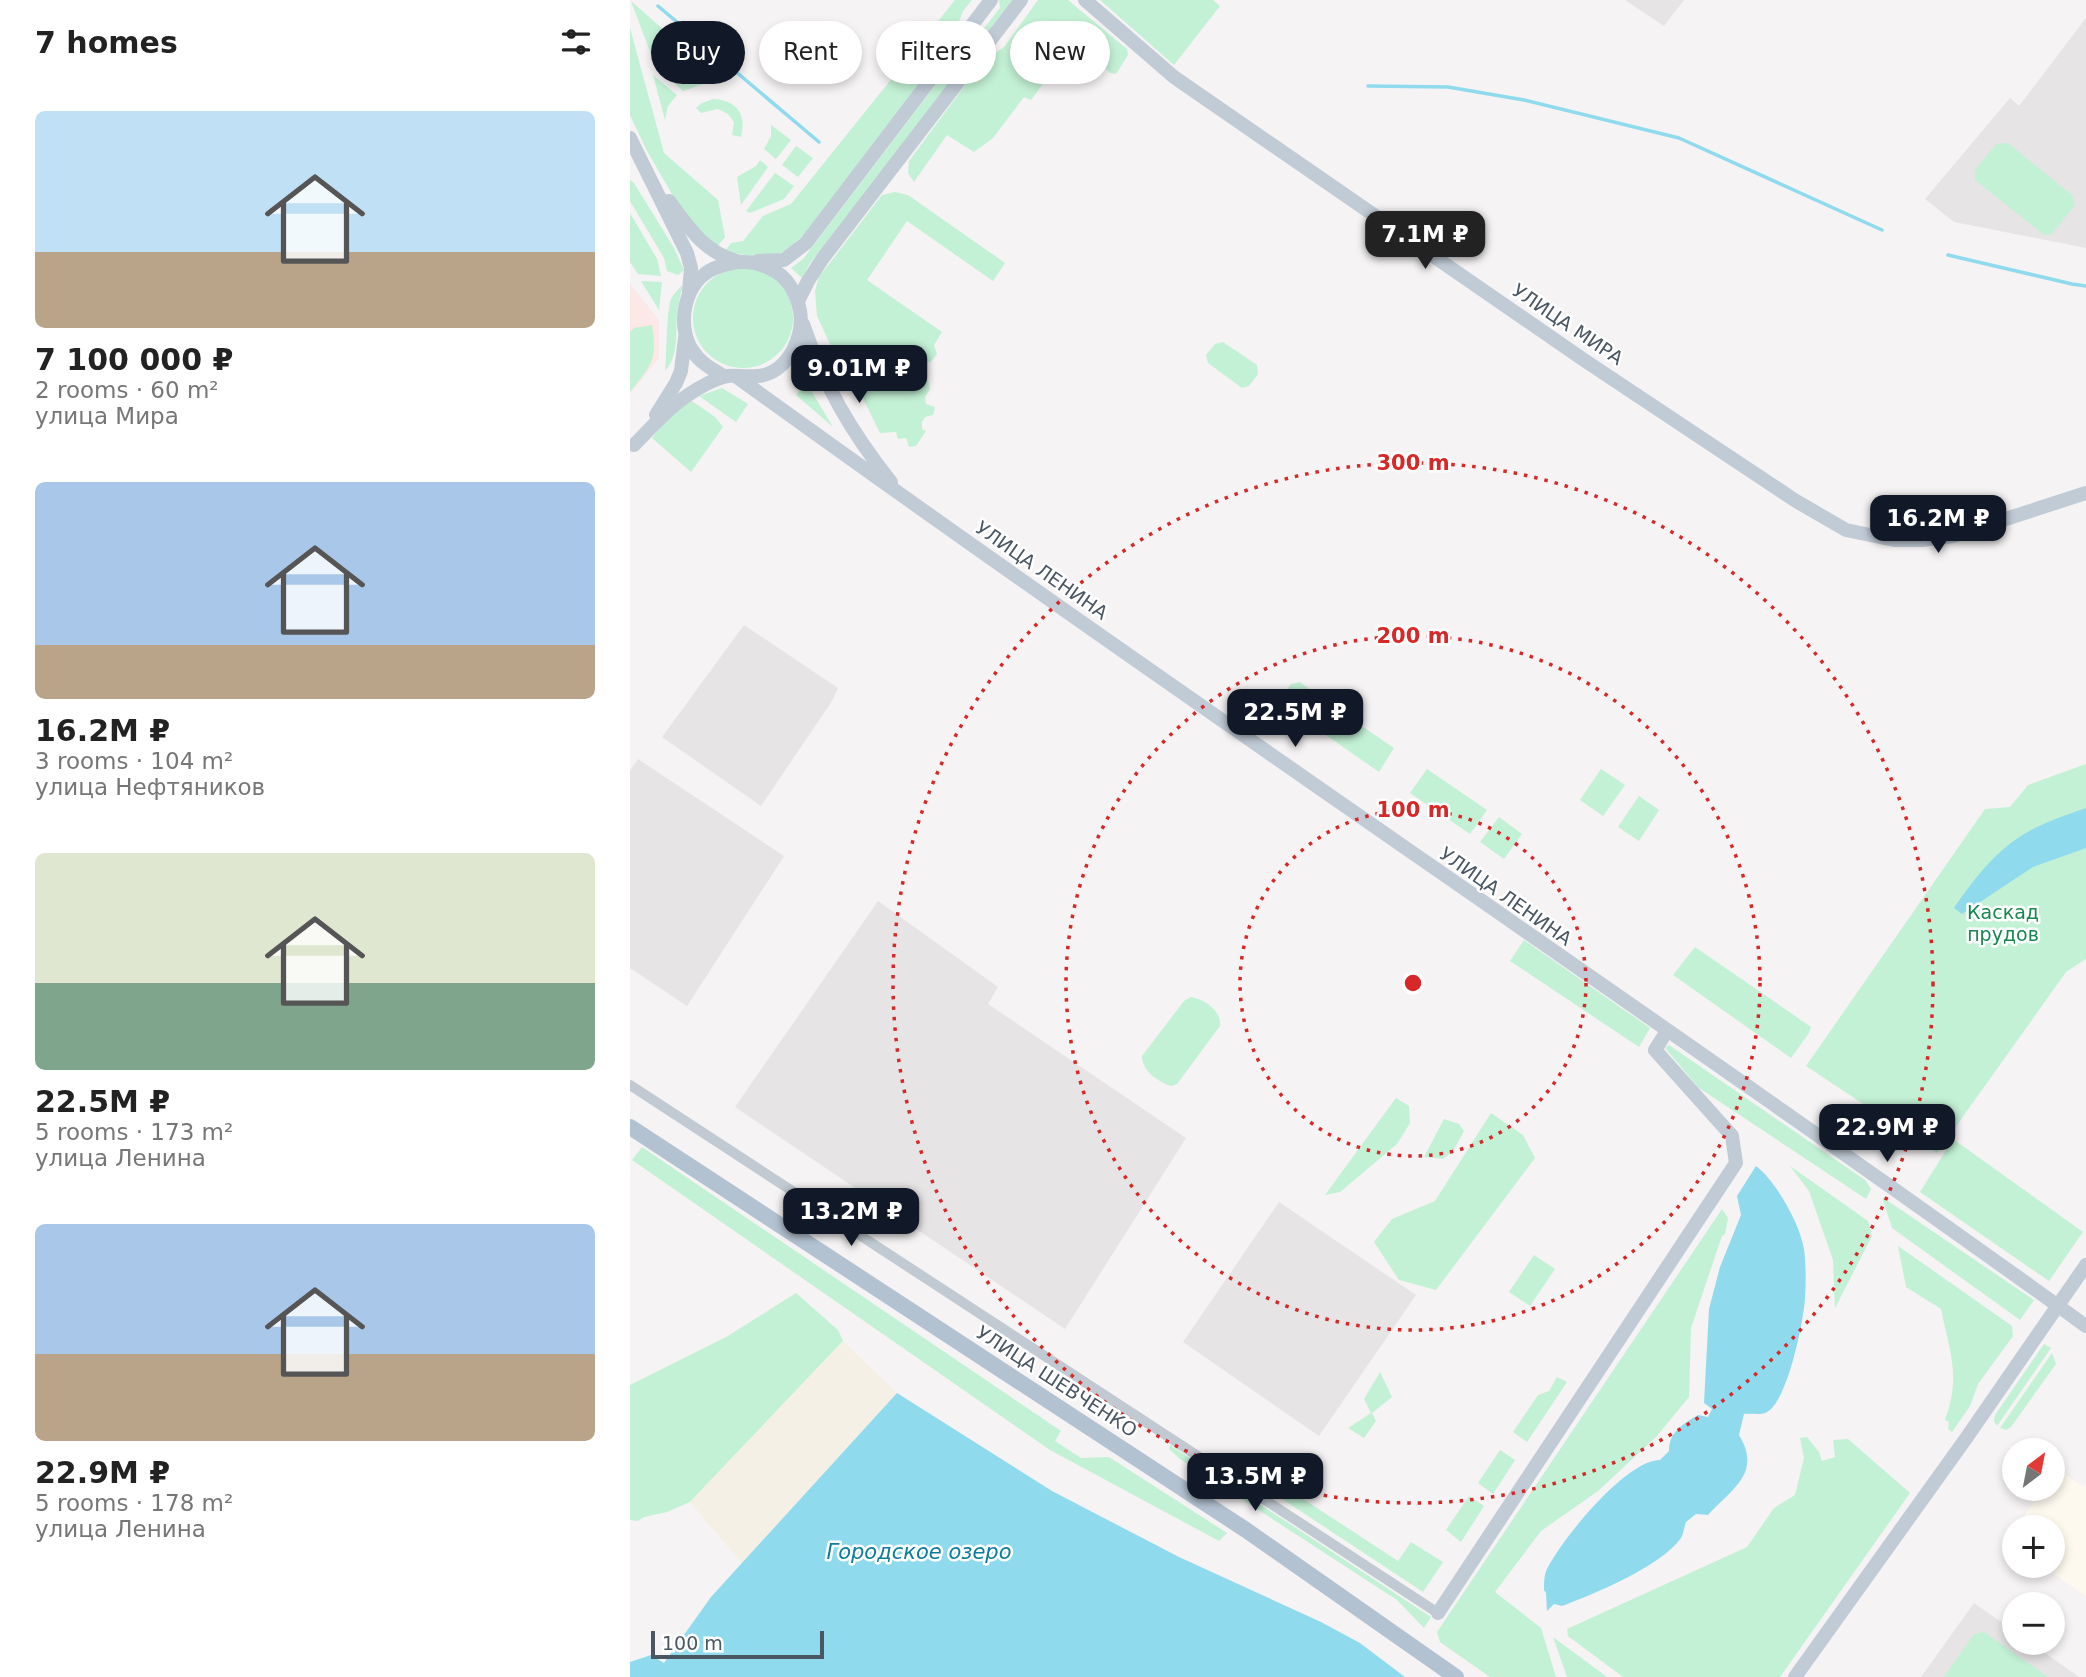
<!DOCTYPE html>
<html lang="en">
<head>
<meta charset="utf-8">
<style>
	:root { --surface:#fff; --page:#f6f6f6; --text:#222; --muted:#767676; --accent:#111827 }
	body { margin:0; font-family:"DejaVu Sans",sans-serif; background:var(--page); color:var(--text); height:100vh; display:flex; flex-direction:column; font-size:26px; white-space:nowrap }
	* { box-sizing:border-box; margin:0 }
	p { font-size:23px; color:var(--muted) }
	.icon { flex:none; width:38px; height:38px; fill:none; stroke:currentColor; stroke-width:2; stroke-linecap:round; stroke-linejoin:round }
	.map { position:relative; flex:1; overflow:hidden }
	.details { display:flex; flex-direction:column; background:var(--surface); width:630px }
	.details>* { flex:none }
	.top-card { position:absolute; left:21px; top:21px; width:665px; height:63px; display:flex; gap:14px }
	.needle { width:46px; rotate:32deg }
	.tools { position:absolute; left:1372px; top:1438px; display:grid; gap:14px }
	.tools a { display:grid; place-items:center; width:63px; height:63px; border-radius:50%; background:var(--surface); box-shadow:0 4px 10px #0003; font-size:35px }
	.scale { position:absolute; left:21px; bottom:18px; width:173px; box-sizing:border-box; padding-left:7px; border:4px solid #4a5661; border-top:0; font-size:19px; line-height:24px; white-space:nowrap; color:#4a5661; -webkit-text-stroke:5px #fff; paint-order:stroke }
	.price { position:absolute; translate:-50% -60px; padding:0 16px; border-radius:14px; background:var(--accent); color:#fff; font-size:23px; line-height:46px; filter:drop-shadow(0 2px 4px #0008) }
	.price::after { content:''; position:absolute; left:50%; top:42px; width:21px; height:16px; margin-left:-10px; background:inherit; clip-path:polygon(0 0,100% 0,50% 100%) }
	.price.selected { background:#222; color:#fff }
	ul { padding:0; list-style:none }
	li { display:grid; align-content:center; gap:14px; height:371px; padding:0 35px }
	li span { display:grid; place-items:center; height:217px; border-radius:10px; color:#555 }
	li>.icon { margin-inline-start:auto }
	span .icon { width:126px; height:126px; fill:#fffc; stroke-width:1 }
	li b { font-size:30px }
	h2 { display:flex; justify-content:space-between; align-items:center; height:84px; padding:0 35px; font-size:30px }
	.pill { padding:0 24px; border-radius:32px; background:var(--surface); box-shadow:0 4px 10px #0003; font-size:24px; line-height:63px }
	.pill.selected { background:var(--accent); color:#fff }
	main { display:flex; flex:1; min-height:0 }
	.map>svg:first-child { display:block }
	.commercial { fill:#fdf9ef }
	.education { fill:#e6e4e5 }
	.medical { fill:#fce8e6 }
	.green { fill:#c3f1d5 }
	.sand { fill:#f5f0e5 }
	.water { fill:#90daee }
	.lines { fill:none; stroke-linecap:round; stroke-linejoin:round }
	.stream { stroke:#90daee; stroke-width:3.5 }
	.street { stroke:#c1cad2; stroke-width:10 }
	.secondary { stroke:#c1cbd6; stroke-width:14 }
	.primary { stroke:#b3c2d1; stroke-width:16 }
	.ring { fill:none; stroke:#d62828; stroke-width:3.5; stroke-dasharray:3.5 7 }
	.labels { text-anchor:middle; stroke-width:5; stroke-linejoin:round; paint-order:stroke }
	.street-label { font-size:19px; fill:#4a5661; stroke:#fff }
	.park-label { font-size:19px; fill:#17864f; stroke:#fff }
	.water-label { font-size:21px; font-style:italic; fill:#0c7c9b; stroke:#fff }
	.centre { fill:#d62828; stroke:#fff; stroke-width:3.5 }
	.ring-label { font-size:21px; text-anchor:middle; font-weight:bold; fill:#d62828; stroke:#fff; stroke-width:5; stroke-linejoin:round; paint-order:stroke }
</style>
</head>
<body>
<main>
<section class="details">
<h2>7 homes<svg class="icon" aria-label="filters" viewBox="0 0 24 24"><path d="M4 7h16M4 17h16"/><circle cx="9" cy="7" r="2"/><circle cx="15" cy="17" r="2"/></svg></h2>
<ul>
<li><span style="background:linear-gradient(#bfe0f5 65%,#b9a48a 0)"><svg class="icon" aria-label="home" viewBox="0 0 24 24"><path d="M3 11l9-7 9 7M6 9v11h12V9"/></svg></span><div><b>7 100 000 ₽</b><p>2 rooms · 60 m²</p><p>улица Мира</p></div></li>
<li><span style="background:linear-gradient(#a9c7e8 75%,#b9a48a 0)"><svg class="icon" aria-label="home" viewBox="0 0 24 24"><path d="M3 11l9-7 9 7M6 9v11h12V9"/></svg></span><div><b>16.2M ₽</b><p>3 rooms · 104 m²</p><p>улица Нефтяников</p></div></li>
<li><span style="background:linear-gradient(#dfe7d0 60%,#7fa58c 0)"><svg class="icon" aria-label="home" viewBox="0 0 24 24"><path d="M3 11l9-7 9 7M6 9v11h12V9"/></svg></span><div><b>22.5M ₽</b><p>5 rooms · 173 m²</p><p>улица Ленина</p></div></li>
<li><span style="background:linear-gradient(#a9c7e8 60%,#b9a48a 0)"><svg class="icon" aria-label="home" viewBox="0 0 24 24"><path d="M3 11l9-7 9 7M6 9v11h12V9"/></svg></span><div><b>22.9M ₽</b><p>5 rooms · 178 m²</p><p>улица Ленина</p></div></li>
</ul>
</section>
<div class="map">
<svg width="1456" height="1677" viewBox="0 0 1456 1677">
	<rect width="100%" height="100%" fill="#f5f3f3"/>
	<path class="commercial" d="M1423,1466L1454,1487L1456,1485V1596L1412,1566H1423V1528L1386,1527L1404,1502L1396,1496L1401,1489H1423Z"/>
	<g class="education">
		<path d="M995,0H1054L1034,26Z"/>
		<path d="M1456,18V248L1324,222L1295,199L1380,98L1389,106Z"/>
		<path d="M114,625L208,688L202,701L131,806L32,737Z"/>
		<path d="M8,759L154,856L57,1006L0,968V771Z"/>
		<path d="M248,901L368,987L358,1004L556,1138L435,1329L105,1107Z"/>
		<path d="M649,1202L786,1295L689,1436L553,1342Z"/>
		<path d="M1344,1603L1384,1631V1643H1401L1449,1677H1291Z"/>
	</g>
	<path class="medical" d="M0,284L29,320V358L0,394Z"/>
	<g class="green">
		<path d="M325,0H342L333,11L322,40L173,236C166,241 158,250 151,253C134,259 111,256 96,250L101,243L113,241L133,216L161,204Z"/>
		<path d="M369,0H382L356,34L352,31L370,8Z"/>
		<path d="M408,0H438L497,49L498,55L486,74L480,73L453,48L436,53L401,100L394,97L363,138L344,152L317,135L284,182L278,173L279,161L353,61L374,47Z"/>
		<path d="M470,0H583L590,6L544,65Z"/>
		<path d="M1,1L77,68L79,82L53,91L25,65Z"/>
		<path d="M0,28L34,153L88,200L95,237L86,248L71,236L46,201L17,151L0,115Z"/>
		<path d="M336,45L344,51L179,265L172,278L161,268L173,259Z"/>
		<path d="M23,75L47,95L38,106L35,120Z"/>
		<path d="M83,99C107,100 117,115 111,137L102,135L104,122L98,114L88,109L71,113L66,108L72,103Z"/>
		<path d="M141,125L161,140L146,159L134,149L141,136Z"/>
		<path d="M1378,143L1442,195L1445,205L1422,234L1414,235L1345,180V170L1366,144Z"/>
		<path d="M166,146L183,158L168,177L152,165Z"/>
		<path d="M130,160L138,167L111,205L107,177L126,166Z"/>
		<path d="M145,173L164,186L154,199L120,213L116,211Z"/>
		<path d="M0,180L4,183L44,248L54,270L48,275L37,271L34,258L0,201Z"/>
		<path d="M265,192L278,195L375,263L363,281L277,221L237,280L312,332L304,345L307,354L301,362L289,361L284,372L288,377L298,380L300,389L295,397L296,404L305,407L303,415L295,417L292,422V429L296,431L286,446L279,447L276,438L268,439L266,432L250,433L214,360L200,344L187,316L185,291L189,277L252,195Z"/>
		<path d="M0,213L27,259L31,276L8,274L0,262Z"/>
		<circle cx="113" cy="318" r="50"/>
		<path d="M11,281L32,282L29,310Z"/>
		<path d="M53,284C52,291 49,299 48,306C44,327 51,354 35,371C37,356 36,306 42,297C45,292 50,288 53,284Z"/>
		<path d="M22,325C28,361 21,365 0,392V332L4,328Z"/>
		<path d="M593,342L627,365L628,374L619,386L612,388L578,363L576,355L585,344Z"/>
		<path d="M176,382L203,427L166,395Z"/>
		<path d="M92,388L118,404L106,422L69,396Z"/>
		<path d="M59,399L85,417L93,427L61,472L22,438L44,410Z"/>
		<path d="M670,682L693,699L676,723L648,703L661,684Z"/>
		<path d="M708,710L764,748L749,772L693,733Z"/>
		<path d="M1456,764V959L1436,972L1307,1153L1176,1066L1355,809L1380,807L1398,785Z"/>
		<path d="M797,769L857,810L840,834L780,793Z"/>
		<path d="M971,769L995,785L973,816L950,800Z"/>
		<path d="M1009,796L1029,810L1009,841L988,827Z"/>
		<path d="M869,817L892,834L874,859L850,842Z"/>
		<path d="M894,940L1020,1028L1009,1047L880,961Z"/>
		<path d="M1065,947L1181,1027L1179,1033L1161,1058L1043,975Z"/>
		<path d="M561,997C575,999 592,1012 590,1026L547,1084L541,1086C527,1081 512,1071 512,1056L554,1001Z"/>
		<path d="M1039,1045L1235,1180L1241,1189L1236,1199L1069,1088L1035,1048Z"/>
		<path d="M766,1098L779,1106L780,1123L767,1144L710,1192L695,1195Z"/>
		<path d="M861,1113L893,1135L905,1158L806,1290L769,1280L744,1242L762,1219L805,1201Z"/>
		<path d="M814,1119L829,1124L834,1131L823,1151L813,1159L794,1157Z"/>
		<path d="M1323,1139L1453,1232L1419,1281L1290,1192Z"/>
		<path d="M12,1147L431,1431L425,1441L451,1458L479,1457L597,1533L589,1541L420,1450L2,1160Z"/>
		<path d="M1160,1166L1238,1221L1242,1236L1205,1308L1203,1260L1179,1191Z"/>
		<path d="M1252,1197L1404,1300L1390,1320L1262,1228Z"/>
		<path d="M1092,1209L1098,1218L1095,1234L1092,1236L1061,1328L1059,1397L1026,1437L968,1491L911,1531L865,1592L911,1628L926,1677H860L810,1642L807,1632Z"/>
		<path d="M1268,1246L1382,1326L1383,1336L1348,1384L1340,1406L1322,1432L1318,1429L1319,1422L1315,1420C1331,1376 1320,1353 1311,1309L1276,1287Z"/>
		<path d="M904,1255L925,1269L900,1306L879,1292Z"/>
		<path d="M166,1293L208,1330L213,1341L60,1502L37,1512L14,1517L8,1521L0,1520V1385L98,1336Z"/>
		<path d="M1414,1344L1421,1348L1367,1426L1364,1421L1365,1415Z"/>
		<path d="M1422,1353L1426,1364L1381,1427L1376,1430L1370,1428Z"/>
		<path d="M750,1372L762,1397L742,1413L746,1421L734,1438L718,1428L741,1413L734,1399Z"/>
		<path d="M927,1377L937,1382L897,1442L883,1432L908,1395L919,1391Z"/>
		<path d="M1177,1437L1189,1452L1192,1461L1205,1457L1203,1440L1218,1439L1280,1493L1150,1677H993L938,1636L937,1629L1117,1547L1144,1508L1165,1495L1174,1458L1170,1438Z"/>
		<path d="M540,1445L801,1617L794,1628L767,1600L550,1459L539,1449Z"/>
		<path d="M870,1450L885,1460L863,1494L848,1483Z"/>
		<path d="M635,1474L768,1561L781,1542L813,1562L793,1592L619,1477Z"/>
		<path d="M839,1496L854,1506L831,1542L816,1530Z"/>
		<path d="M1354,1632L1418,1677H1314L1344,1634Z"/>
		<path d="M923,1637L977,1677H937Z"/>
	</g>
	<path class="sand" d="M213,1341L267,1393L112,1563L60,1502Z"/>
	<g class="water">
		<path d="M1456,808V848L1403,867L1332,914L1324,908C1346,876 1369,846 1405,828C1421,820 1439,814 1456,808Z"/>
		<path d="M1126,1166C1146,1181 1170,1224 1174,1249C1176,1264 1176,1283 1175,1298C1174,1319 1157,1406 1135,1413C1129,1415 1120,1413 1114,1414L1109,1435C1132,1473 1103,1488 1078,1515L1066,1514L1056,1522C1054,1527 1054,1533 1051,1538C1030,1567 966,1593 932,1606L924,1604L917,1611L916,1593L914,1590C914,1583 914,1575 917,1569C932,1539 996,1460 1030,1460L1039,1451C1039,1432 1053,1424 1068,1415L1078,1417L1082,1409L1074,1403L1079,1309L1090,1267L1111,1215L1107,1196Z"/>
		<path d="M267,1393L422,1491L549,1557L691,1622L730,1643L775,1677H0V1662L21,1655L34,1663L81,1597Z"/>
	</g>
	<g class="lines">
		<g class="stream">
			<path d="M28,6L189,142"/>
			<path d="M738,86L818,87L894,100L1049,138L1252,230"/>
			<path d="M1318,255L1442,284L1456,286"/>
		</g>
		<path class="street" d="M0,1085L808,1613"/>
		<g class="secondary">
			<path d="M455,0L544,77L954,360L1166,501L1216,530L1264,540H1292L1323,536L1456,493"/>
			<path d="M0,138L57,253L61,268L59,292"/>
			<path d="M39,201C58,227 74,252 107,261"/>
			<path d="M128,261L154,260L176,243L361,0"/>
			<path d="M168,301L178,281L193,258L391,0"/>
			<path d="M173,324C194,385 221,432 261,482"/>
			<path d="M107,377C552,699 1010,1005 1456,1326"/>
			<path d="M26,415L46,383L51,371L55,338"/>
			<path d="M4,445C21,428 38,408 58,395C68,388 86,378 97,376C108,375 122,378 134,375C160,368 174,335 170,311C167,294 157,276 141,269C122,259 104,260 85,268C54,281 46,324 62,350C70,363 82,369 94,376"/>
			<path d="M808,1613L1106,1163L1102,1136L1025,1050L1037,1031"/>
			<path d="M1165,1677L1337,1437L1456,1265"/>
		</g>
		<path class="primary" d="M0,1127L616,1530L826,1677"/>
	</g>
	<g class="ring">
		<circle cx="783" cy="983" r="173"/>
		<circle cx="783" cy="983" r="347"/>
		<circle cx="783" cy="983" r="520"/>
	</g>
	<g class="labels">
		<g class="street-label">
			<text transform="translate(938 324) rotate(34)" y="7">УЛИЦА МИРА</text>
			<text transform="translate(412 570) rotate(35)" y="7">УЛИЦА ЛЕНИНА</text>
			<text transform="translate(876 896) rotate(35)" y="7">УЛИЦА ЛЕНИНА</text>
			<text transform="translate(427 1381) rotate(33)" y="7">УЛИЦА ШЕВЧЕНКО</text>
		</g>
		<g class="park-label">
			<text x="1373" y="919">Каскад<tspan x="1373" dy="22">прудов</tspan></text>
		</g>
		<g class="water-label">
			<text x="289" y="1559">Городское озеро</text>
		</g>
	</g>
	<circle cx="783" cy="983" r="10" class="centre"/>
	<g class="ring-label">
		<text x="783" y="470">300 m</text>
		<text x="783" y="643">200 m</text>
		<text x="783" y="817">100 m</text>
	</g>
</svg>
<div class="tools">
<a><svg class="needle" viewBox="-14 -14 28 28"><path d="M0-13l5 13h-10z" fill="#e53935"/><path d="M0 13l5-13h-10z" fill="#767676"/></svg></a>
<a>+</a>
<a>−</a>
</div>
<div class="scale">100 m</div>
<b class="price selected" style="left:795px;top:271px">7.1M ₽</b>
<b class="price" style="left:229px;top:405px">9.01M ₽</b>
<b class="price" style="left:1308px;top:555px">16.2M ₽</b>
<b class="price" style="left:665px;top:749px">22.5M ₽</b>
<b class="price" style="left:1257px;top:1164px">22.9M ₽</b>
<b class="price" style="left:221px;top:1248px">13.2M ₽</b>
<b class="price" style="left:625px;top:1513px">13.5M ₽</b>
<div class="top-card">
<a class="pill selected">Buy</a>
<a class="pill">Rent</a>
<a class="pill">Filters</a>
<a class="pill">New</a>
</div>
</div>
</main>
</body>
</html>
